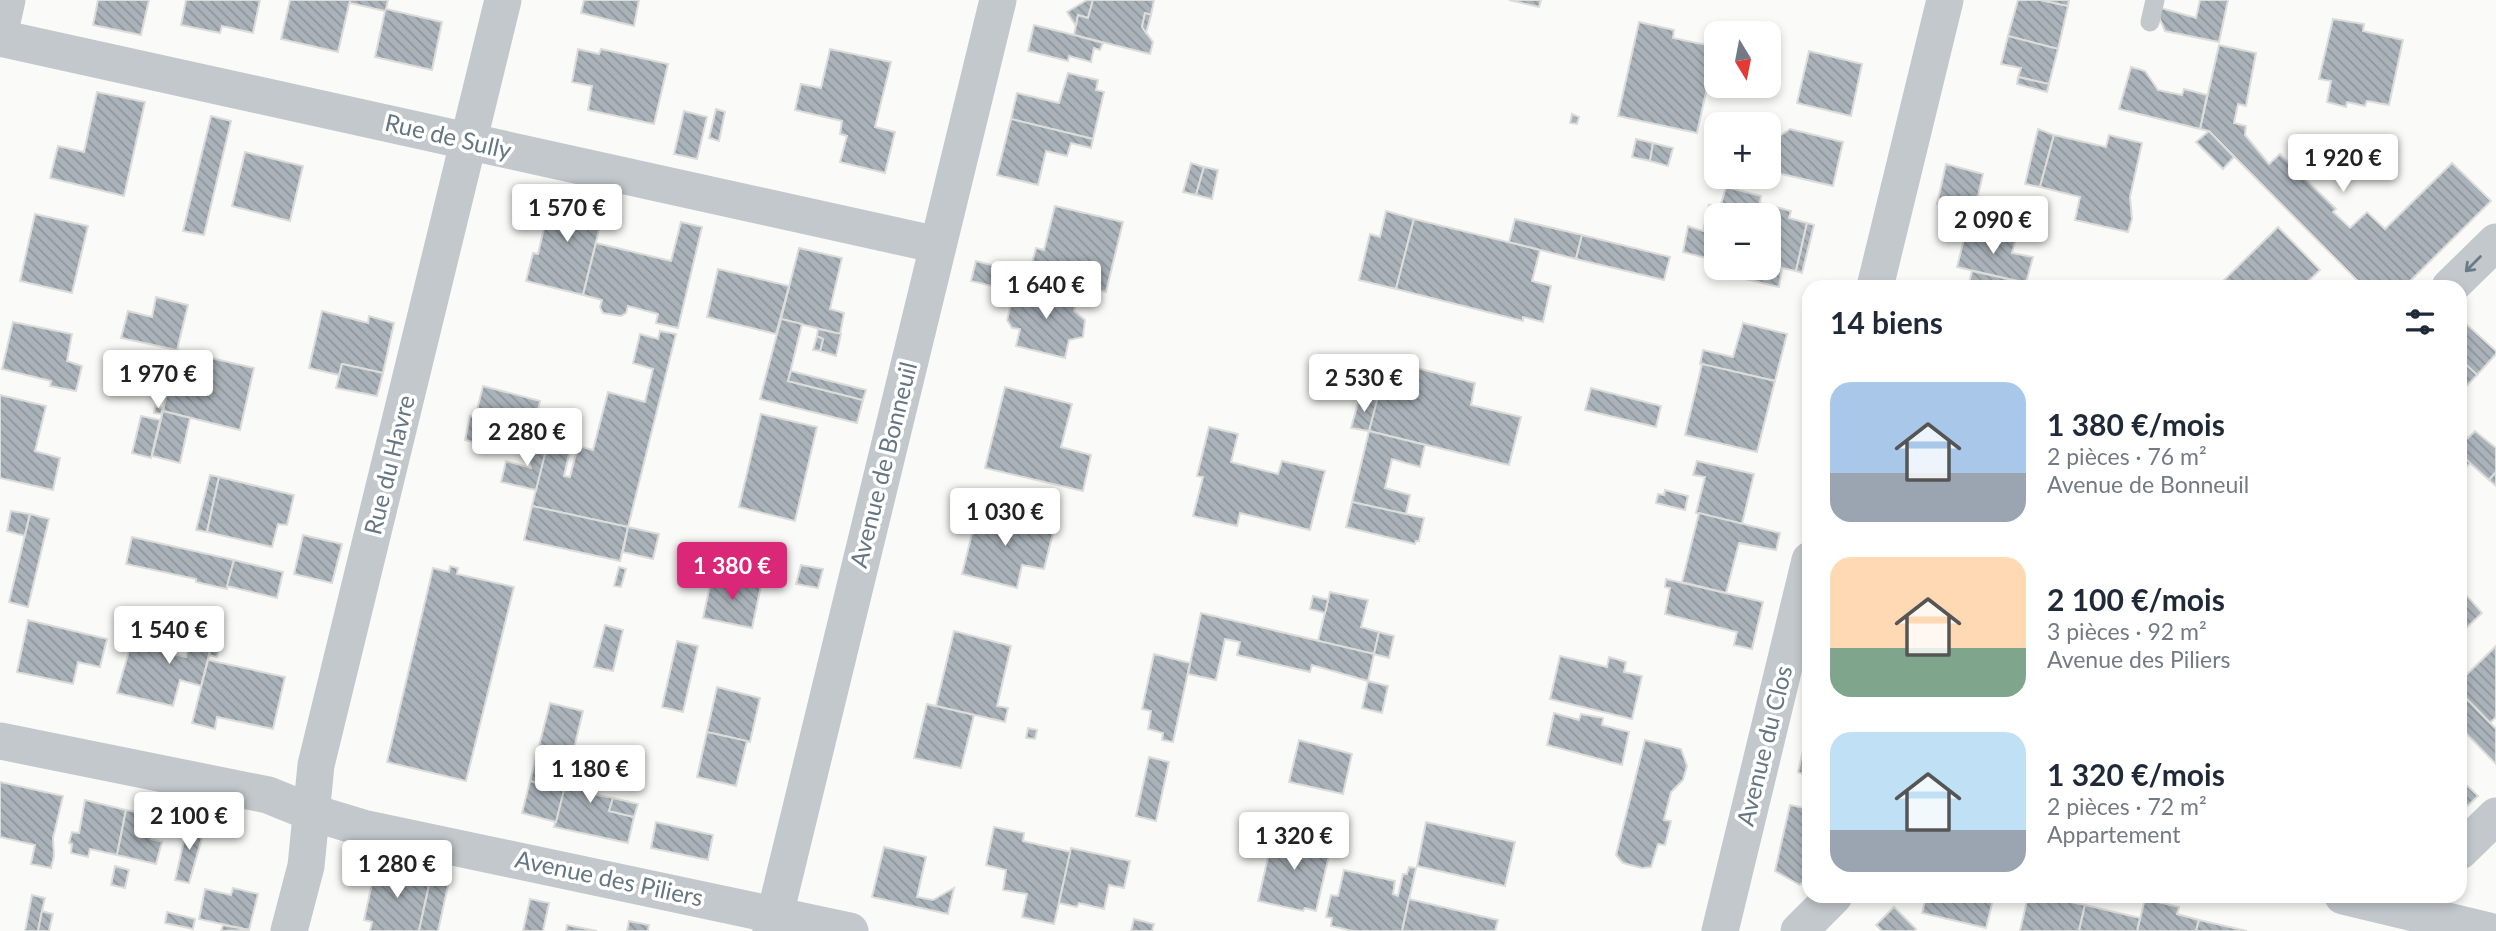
<!DOCTYPE html>
<html lang="fr">
<head>
<meta charset="utf-8">
<style>
	:root { --surface:#fff; --page:#f6f6f7; --text:#1f2937; --muted:#747a83; --accent:#db2777 }
	body { margin:0; font-family:Lato,sans-serif; background:var(--page); color:var(--text); height:100vh; display:flex; flex-direction:column; font-size:26px; white-space:nowrap }
	* { box-sizing:border-box; margin:0 }
	p { font-size:23px; color:var(--muted) }
	.icon { flex:none; width:38px; height:38px; fill:none; stroke:currentColor; stroke-width:2; stroke-linecap:round; stroke-linejoin:round }
	.map { position:relative; flex:1; overflow:hidden }
	.sheet { position:absolute; left:1802px; top:280px; width:665px; height:623px; display:flex; flex-direction:column; background:var(--surface); border-radius:21px; box-shadow:0 4px 10px #0003 }
	.sheet>* { flex:none }
	.needle { width:46px; rotate:170deg }
	.buttons { position:absolute; left:1704px; top:21px; display:grid; gap:14px }
	.buttons a { display:grid; place-items:center; width:77px; height:77px; border-radius:14px; background:var(--surface); box-shadow:0 4px 10px #0003; font-size:35px }
	.price { position:absolute; translate:-50% -60px; padding:0 16px; border-radius:7px; background:#fff; color:#222; font-size:23px; line-height:46px; filter:drop-shadow(0 2px 4px #0008) }
	.price::after { content:''; position:absolute; left:50%; top:42px; width:21px; height:16px; margin-left:-10px; background:inherit; clip-path:polygon(0 0,100% 0,50% 100%) }
	.price.active { background:var(--accent); color:#fff }
	ul { padding:0; list-style:none }
	li { display:flex; align-items:center; gap:21px; height:175px; padding:0 28px }
	li span { display:grid; place-items:center; flex:none; width:196px; height:140px; border-radius:21px; color:#555 }
	li>.icon { margin-inline-start:auto }
	span .icon { width:84px; height:84px; fill:#fffc; stroke-width:1 }
	li b { font-size:30px }
	h2 { display:flex; justify-content:space-between; align-items:center; height:84px; padding:0 28px; font-size:30px }
	.map>svg:first-child { display:block }
	.building { fill:url(#building-back-hatch); stroke:#dcdcda; stroke-width:2 }
	.lines { fill:none; stroke-linecap:round; stroke-linejoin:round }
	.service { stroke:#c3c8cc; stroke-width:19 }
	.minor { stroke:#c3c8cc; stroke-width:37 }
	.oneway { stroke:#6a7a87 }
	.labels { text-anchor:middle; stroke-width:7; stroke-linejoin:round; paint-order:stroke }
	.street-label { font-size:24px; fill:#657683; stroke:#fff }
</style>
</head>
<body>
<div class="map">
<svg width="2496" height="931" viewBox="0 0 2496 931">
	<defs>
		<pattern id="building-back-hatch" width="6" height="6" patternUnits="userSpaceOnUse" patternTransform="scale(1.75)"><rect width="6" height="6" fill="#aab3b9"/><path d="M-1 5l2 2M0 0l6 6M5-1l2 2" fill="none" stroke="#8e969c"/></pattern>
	</defs>
	<rect width="100%" height="100%" fill="#fafaf8"/>
	<g class="building">
		<path d="M98,0H149L141,35L93,25Z"/>
		<path d="M186,0H260L253,33L222,26L220,33L181,25Z"/>
		<path d="M290,0H350L338,52L281,39Z"/>
		<path d="M350,0H388L386,9L442,22L432,70L375,57L385,11L350,3Z"/>
		<path d="M584,0H639L634,26L581,13Z"/>
		<path d="M1087,0H1093L1088,18L1078,15L1076,26L1067,12Z"/>
		<path d="M1093,0H1154L1151,15L1145,13L1142,27L1153,42L1150,54L1074,35L1078,15L1088,18Z"/>
		<path d="M1509,0H1541L1539,7Z"/>
		<path d="M2018,0H2041L2068,6L2058,49L2008,36Z"/>
		<path d="M2041,0H2069L2068,6Z"/>
		<path d="M2200,0H2228L2219,42L2165,31L2159,17L2161,8L2196,18Z"/>
		<path d="M1145,13L1151,15L1146,33L1142,27Z"/>
		<path d="M2333,19L2364,24L2363,31L2403,40L2389,105L2367,101L2365,106L2347,102L2346,107L2327,102L2331,81L2319,79Z"/>
		<path d="M1639,22L1674,30L1673,38L1716,47L1697,133L1618,116Z"/>
		<path d="M1034,25L1074,35L1103,43L1100,50L1094,48L1091,62L1069,56L1068,61L1028,51Z"/>
		<path d="M2008,36L2058,49L2049,84L2018,77L2021,68L2001,64Z"/>
		<path d="M2219,45L2256,53L2246,106L2238,104L2234,123L2246,126L2245,135L2269,164L2280,154L2336,209L2333,212L2350,228L2367,212L2385,229L2452,163L2491,201L2404,287H2364L2209,131L2200,129Z"/>
		<path d="M578,49L599,54L601,49L668,64L654,124L588,110L592,86L572,82Z"/>
		<path d="M830,49L891,62L875,127L895,132L885,173L840,162L847,136L840,134L842,121L795,110L801,84L821,88Z"/>
		<path d="M1809,51L1862,64L1851,116L1797,103Z"/>
		<path d="M2131,67L2145,71L2158,90L2182,95L2184,89L2207,95L2200,129L2119,109Z"/>
		<path d="M1068,73L1098,80L1096,90L1104,92L1093,139L1011,119L1017,93L1059,103Z"/>
		<path d="M2018,77L2049,84L2047,92L2017,84Z"/>
		<path d="M97,92L145,102L124,196L50,178L58,146L84,152Z"/>
		<path d="M716,109L725,112L719,141L709,138Z"/>
		<path d="M684,111L707,117L697,159L674,154Z"/>
		<path d="M1572,114L1579,117L1577,124L1570,123Z"/>
		<path d="M211,116L231,121L204,235L183,231Z"/>
		<path d="M1011,119L1093,139L1091,148L1071,143L1067,156L1046,151L1038,185L997,175Z"/>
		<path d="M1790,129L1843,142L1833,186L1769,171V143Z"/>
		<path d="M2038,129L2054,135L2040,187L2025,184Z"/>
		<path d="M2209,131L2234,157L2223,169L2196,142Z"/>
		<path d="M2054,135L2106,147L2109,135L2142,143L2130,197L2132,219L2128,232L2075,220L2080,197L2040,187Z"/>
		<path d="M1636,139L1653,143L1650,161L1632,157Z"/>
		<path d="M1653,143L1673,148L1668,166L1650,161Z"/>
		<path d="M245,152L303,166L290,221L232,206Z"/>
		<path d="M1191,163L1204,167L1196,195L1183,192Z"/>
		<path d="M1946,164L1983,174L1974,213L1937,204Z"/>
		<path d="M1204,167L1218,170L1212,199L1196,195Z"/>
		<path d="M1726,187L1761,196L1760,203L1791,211L1789,218L1807,223L1796,271L1782,268L1779,287L1715,272L1717,262V268H1769V215H1717V261L1683,252L1688,226L1703,231L1709,205L1720,207Z"/>
		<path d="M552,193L605,205L583,295L526,281L533,253L538,254Z"/>
		<path d="M1055,206L1123,222L1106,292L1029,274L1036,248L1044,250Z"/>
		<path d="M1386,211L1414,219L1396,289L1359,280L1370,234L1380,237Z"/>
		<path d="M35,214L88,226L72,293L20,281Z"/>
		<path d="M1414,219L1540,250L1532,281L1551,286L1543,322L1523,317V321L1396,289Z"/>
		<path d="M1515,219L1582,235L1576,259L1509,242Z"/>
		<path d="M681,222L702,227L678,328L656,323L658,314L628,306L626,313L621,316L603,313L600,307L602,300L583,295L596,243L671,261Z"/>
		<path d="M1807,223L1814,225L1802,273L1796,271Z"/>
		<path d="M1967,227L2016,238L2012,253L2033,257L2026,283L1957,267Z"/>
		<path d="M2278,227L2320,270L2302,287L2218,286Z"/>
		<path d="M1582,235L1670,257L1664,280L1576,259Z"/>
		<path d="M799,248L842,258L830,309L844,313L840,334L781,319Z"/>
		<path d="M976,261L1010,270L1005,289L971,281Z"/>
		<path d="M718,269L789,286L776,334L707,317Z"/>
		<path d="M1972,271L2026,283L2037,286L1968,287Z"/>
		<path d="M1023,285L1070,296L1076,301L1074,311L1085,320L1083,337L1069,340L1065,358L1016,346L1020,329L1012,328L1007,320L1010,307L1020,302Z"/>
		<path d="M156,297L188,305L177,350L121,338L128,311L152,317Z"/>
		<path d="M322,311L368,323L369,316L394,323L383,373L342,364L339,375L309,368Z"/>
		<path d="M781,319L802,324L788,381L863,400L857,423L760,399Z"/>
		<path d="M13,322L72,334L67,361L82,366L76,391L50,386L51,381L2,369Z"/>
		<path d="M1743,323L1787,334L1775,381L1700,364L1703,350L1733,357Z"/>
		<path d="M2466,324L2496,351V354L2477,375L2460,359V329Z"/>
		<path d="M818,329L841,334L836,356L820,351L823,339L817,336Z"/>
		<path d="M660,331L676,334L628,527L532,506L548,440L571,445L564,476L570,477L578,446L593,450L608,392L645,402L653,369L633,363L640,334L658,339Z"/>
		<path d="M817,336L823,339L820,351L813,350Z"/>
		<path d="M177,350L254,368L240,430L163,411Z"/>
		<path d="M2460,359L2477,375L2460,393Z"/>
		<path d="M1386,360L1475,383L1471,405L1521,417L1509,465L1369,431Z"/>
		<path d="M342,364L383,373L377,396L336,388Z"/>
		<path d="M1702,364L1775,381L1757,452L1685,435Z"/>
		<path d="M791,371L866,390L863,400L788,381Z"/>
		<path d="M483,386L540,401L537,414L521,410L516,429L523,431L518,452L510,450V452L465,440L470,416L475,418Z"/>
		<path d="M1005,387L1072,404L1061,447L1091,455L1083,491L985,468Z"/>
		<path d="M1591,388L1661,406L1656,427L1585,410Z"/>
		<path d="M0,395L46,406L35,451L60,458L53,490L0,478Z"/>
		<path d="M1360,396L1377,400L1369,431L1351,428Z"/>
		<path d="M155,406L163,408L161,414L154,413Z"/>
		<path d="M163,411L190,418L180,463L152,456Z"/>
		<path d="M761,414L817,427L795,521L739,507Z"/>
		<path d="M141,416L160,420L151,458L132,453Z"/>
		<path d="M2460,424L2465,429L2462,432L2468,438L2475,431L2496,448V472L2489,480L2460,454Z"/>
		<path d="M1209,427L1238,434L1231,462L1278,474L1282,461L1325,471L1310,530L1240,513L1237,526L1193,516L1203,477L1197,476Z"/>
		<path d="M1369,431L1425,445L1420,467L1392,459L1385,488L1410,495L1406,514L1352,502Z"/>
		<path d="M533,438L548,442L536,490L501,482L506,461L531,468L528,459Z"/>
		<path d="M2460,454L2470,463L2460,474Z"/>
		<path d="M1697,461L1754,474L1742,524L1696,513L1705,477L1693,475Z"/>
		<path d="M2496,472V486L2489,480Z"/>
		<path d="M210,475L219,477L207,532L196,530Z"/>
		<path d="M219,477L294,495L287,525L278,524L272,547L207,532Z"/>
		<path d="M1665,490L1688,496L1685,510L1656,503L1658,494L1664,495Z"/>
		<path d="M1352,502L1424,518L1419,541H1416L1415,544L1346,527Z"/>
		<path d="M532,506L628,527L620,561L524,540Z"/>
		<path d="M978,509L1033,523L1032,527L1053,533L1044,569L1022,565L1017,588L962,574Z"/>
		<path d="M11,511L30,514L25,536L7,531Z"/>
		<path d="M1699,513L1780,533L1776,550L1739,543L1726,593L1682,582Z"/>
		<path d="M30,514L49,519L28,607L9,602Z"/>
		<path d="M628,527L659,534L653,559L623,552Z"/>
		<path d="M303,535L342,544L332,583L294,574Z"/>
		<path d="M132,537L234,560L227,589L196,582V579L126,564Z"/>
		<path d="M234,560L283,572L277,598L227,586Z"/>
		<path d="M801,565L823,569L818,588L796,584Z"/>
		<path d="M450,566L458,568L457,574L514,587L466,781L387,762L433,568L449,572Z"/>
		<path d="M619,567L626,569L621,587L614,586Z"/>
		<path d="M712,576L761,586L752,628L703,618Z"/>
		<path d="M1666,579L1763,602L1752,649L1734,645L1737,632L1665,614L1670,588L1665,587Z"/>
		<path d="M1330,592L1368,600L1361,627L1379,632L1374,654L1318,641Z"/>
		<path d="M2465,594L2482,613L2460,634V599Z"/>
		<path d="M1313,596L1328,600L1325,613L1310,609Z"/>
		<path d="M197,611L219,616L201,686L180,680L173,706L117,693L131,644L186,657Z"/>
		<path d="M1201,613L1374,654L1368,681L1312,665L1310,672L1237,655L1240,642L1225,639L1216,680L1188,674Z"/>
		<path d="M28,620L107,639L100,667L78,662L73,684L17,672Z"/>
		<path d="M605,625L623,630L613,671L594,667Z"/>
		<path d="M954,631L1011,646L997,706L1008,708L1005,722L936,706Z"/>
		<path d="M1379,632L1394,636L1389,658L1374,654Z"/>
		<path d="M214,637L222,639L217,657L209,655Z"/>
		<path d="M677,641L698,646L683,712L662,707Z"/>
		<path d="M2496,646V717L2490,723L2460,692V681Z"/>
		<path d="M1154,654L1190,663L1173,742L1162,740L1163,733L1148,729L1151,711L1142,709Z"/>
		<path d="M1560,656L1607,667L1609,657L1626,662L1624,672L1642,676L1632,719L1550,699Z"/>
		<path d="M208,660L285,677L273,729L217,717L215,729L192,723Z"/>
		<path d="M1368,681L1388,686L1382,713L1362,708Z"/>
		<path d="M717,687L760,698L750,742L707,732Z"/>
		<path d="M2460,692L2496,729V764L2460,727Z"/>
		<path d="M550,703L583,711L564,790L530,781Z"/>
		<path d="M927,704L974,715L961,768L914,758Z"/>
		<path d="M1554,713L1579,720L1581,714L1603,718L1602,725L1629,732L1622,765L1547,745Z"/>
		<path d="M1028,728L1037,730L1035,739L1026,738Z"/>
		<path d="M707,732L747,741L736,786L697,777Z"/>
		<path d="M1808,734L1810,735V754L1803,751Z"/>
		<path d="M1299,740L1352,754L1343,794L1289,782Z"/>
		<path d="M1645,740L1681,749L1687,766L1683,780L1671,792L1664,820L1671,821L1665,845L1658,844L1651,867L1642,868L1623,863L1616,855Z"/>
		<path d="M1803,751L1810,754V778L1798,772Z"/>
		<path d="M572,756L604,764L597,795L613,798L609,811L634,817L628,843L554,827Z"/>
		<path d="M1149,757L1169,762L1156,821L1136,816Z"/>
		<path d="M2460,779L2478,796L2462,811L2460,810Z"/>
		<path d="M530,781L564,790L556,822L522,813Z"/>
		<path d="M0,782L63,796L53,838L54,856L51,868L31,864L35,845L0,837Z"/>
		<path d="M613,798L638,804L634,817L609,811Z"/>
		<path d="M85,800L126,810L117,855L90,849L88,857L71,853L72,844L69,843L72,832L79,833Z"/>
		<path d="M1790,805L1810,809V876L1800,885L1775,871Z"/>
		<path d="M126,810L156,816L151,839L162,842L156,864L117,855Z"/>
		<path d="M656,822L713,835L708,860L651,848Z"/>
		<path d="M1426,822L1515,842L1505,886L1417,866Z"/>
		<path d="M188,823L205,827L189,883L175,880Z"/>
		<path d="M994,827L1024,833L1023,841L1071,852L1054,924L1022,917L1027,894L1003,890L1006,870L986,865Z"/>
		<path d="M1274,831L1319,841V844L1331,847L1316,911L1305,908L1303,911L1258,901Z"/>
		<path d="M884,847L926,857L917,897L933,900L954,888L948,914L872,897Z"/>
		<path d="M1071,848L1130,861L1124,888L1109,885L1104,909L1079,903L1077,907L1059,903Z"/>
		<path d="M376,865L431,876L419,931H370L372,922L364,920Z"/>
		<path d="M115,866L129,870L125,888L111,885Z"/>
		<path d="M1409,867L1416,868L1402,931H1353L1331,926L1332,918L1326,917L1331,895L1338,896L1344,870L1395,881L1393,894L1398,896L1403,874H1407Z"/>
		<path d="M431,876L449,881L438,931H419Z"/>
		<path d="M233,888L258,894L249,930L199,919L205,889L231,895Z"/>
		<path d="M32,895L45,898L42,911L38,931H25Z"/>
		<path d="M1926,896H1994L1986,928L1922,913Z"/>
		<path d="M2028,896H2043L2085,905L2079,931H2020Z"/>
		<path d="M530,899L549,903L543,931H523Z"/>
		<path d="M1409,899L1498,920L1495,931H1402Z"/>
		<path d="M2145,899L2179,907L2177,914L2199,920L2196,931H2137Z"/>
		<path d="M2085,905L2140,918L2137,931H2079Z"/>
		<path d="M1894,907L1916,929L1914,931H1882L1876,925Z"/>
		<path d="M42,911L53,914L49,931H38Z"/>
		<path d="M167,912L195,919L193,929L165,923Z"/>
		<path d="M1134,919L1154,924L1152,931H1131Z"/>
		<path d="M2199,920L2247,931H2196Z"/>
		<path d="M629,921L649,925L648,931H627Z"/>
		<path d="M223,925L249,930L221,931Z"/>
		<path d="M567,925L597,931H566Z"/>
	</g>
	<g class="lines">
		<path class="service" d="M2150,22L2155,0"/>
		<g class="minor">
			<path d="M0,31L7,0"/>
			<path d="M0,38L938,245"/>
			<path d="M1875,287L1945,0"/>
			<path d="M2450,287L2496,242"/>
			<path d="M0,741L268,795L310,812L363,828L850,931"/>
			<path d="M2460,851L2496,816"/>
			<path d="M2343,896L2489,931"/>
			<path d="M289,931L306,866L316,765L503,0"/>
			<path d="M771,931L998,0"/>
			<path d="M1720,931L1810,560"/>
			<path d="M1799,931L1834,896"/>
		</g>
	</g>
	<defs><path id="oneway-shaft" d="M-6 0H5M1.5-3L5.5 0L1.5 3" fill="none" stroke-width="1.6" stroke-linecap="round" stroke-linejoin="round" transform="scale(1.75)"/></defs>
	<use class="oneway" href="#oneway-shaft" transform="translate(2473 264) rotate(135)"/>
	<g class="labels">
		<g class="street-label">
			<text transform="translate(448 137) rotate(13)" y="8">Rue de Sully</text>
			<text transform="translate(390 465) rotate(-76)" y="8">Rue du Havre</text>
			<text transform="translate(884 465) rotate(-76)" y="8">Avenue de Bonneuil</text>
			<text transform="translate(1765 746) rotate(-76)" y="8">Avenue du Clos</text>
			<text transform="translate(609 879) rotate(12)" y="8">Avenue des Piliers</text>
		</g>
	</g>
</svg>
<div class="buttons">
<a><svg class="needle" viewBox="-14 -14 28 28"><path d="M0-13l5 13h-10z" fill="#e53935"/><path d="M0 13l5-13h-10z" fill="#747a83"/></svg></a>
<a>+</a>
<a>−</a>
</div>
<b class="price" style="left:2343px;top:194px">1 920 €</b>
<b class="price" style="left:567px;top:244px">1 570 €</b>
<b class="price" style="left:1993px;top:256px">2 090 €</b>
<b class="price" style="left:1046px;top:321px">1 640 €</b>
<b class="price" style="left:158px;top:410px">1 970 €</b>
<b class="price" style="left:1364px;top:414px">2 530 €</b>
<b class="price" style="left:527px;top:468px">2 280 €</b>
<b class="price" style="left:1005px;top:548px">1 030 €</b>
<b class="price active" style="left:732px;top:602px">1 380 €</b>
<b class="price" style="left:169px;top:666px">1 540 €</b>
<b class="price" style="left:590px;top:805px">1 180 €</b>
<b class="price" style="left:189px;top:852px">2 100 €</b>
<b class="price" style="left:1294px;top:872px">1 320 €</b>
<b class="price" style="left:397px;top:900px">1 280 €</b>
<section class="sheet">
<h2>14 biens<svg class="icon" aria-label="filters" viewBox="0 0 24 24"><path d="M4 7h16M4 17h16"/><circle cx="9" cy="7" r="2"/><circle cx="15" cy="17" r="2"/></svg></h2>
<ul>
<li><span style="background:linear-gradient(#a9c7e8 65%,#9aa5b1 0)"><svg class="icon" aria-label="home" viewBox="0 0 24 24"><path d="M3 11l9-7 9 7M6 9v11h12V9"/></svg></span><div><b>1 380 €/mois</b><p>2 pièces · 76 m²</p><p>Avenue de Bonneuil</p></div></li>
<li><span style="background:linear-gradient(#ffd9b3 65%,#7fa58c 0)"><svg class="icon" aria-label="home" viewBox="0 0 24 24"><path d="M3 11l9-7 9 7M6 9v11h12V9"/></svg></span><div><b>2 100 €/mois</b><p>3 pièces · 92 m²</p><p>Avenue des Piliers</p></div></li>
<li><span style="background:linear-gradient(#bfe0f5 70%,#9aa5b1 0)"><svg class="icon" aria-label="home" viewBox="0 0 24 24"><path d="M3 11l9-7 9 7M6 9v11h12V9"/></svg></span><div><b>1 320 €/mois</b><p>2 pièces · 72 m²</p><p>Appartement</p></div></li>
</ul>
</section>
</div>
</body>
</html>
